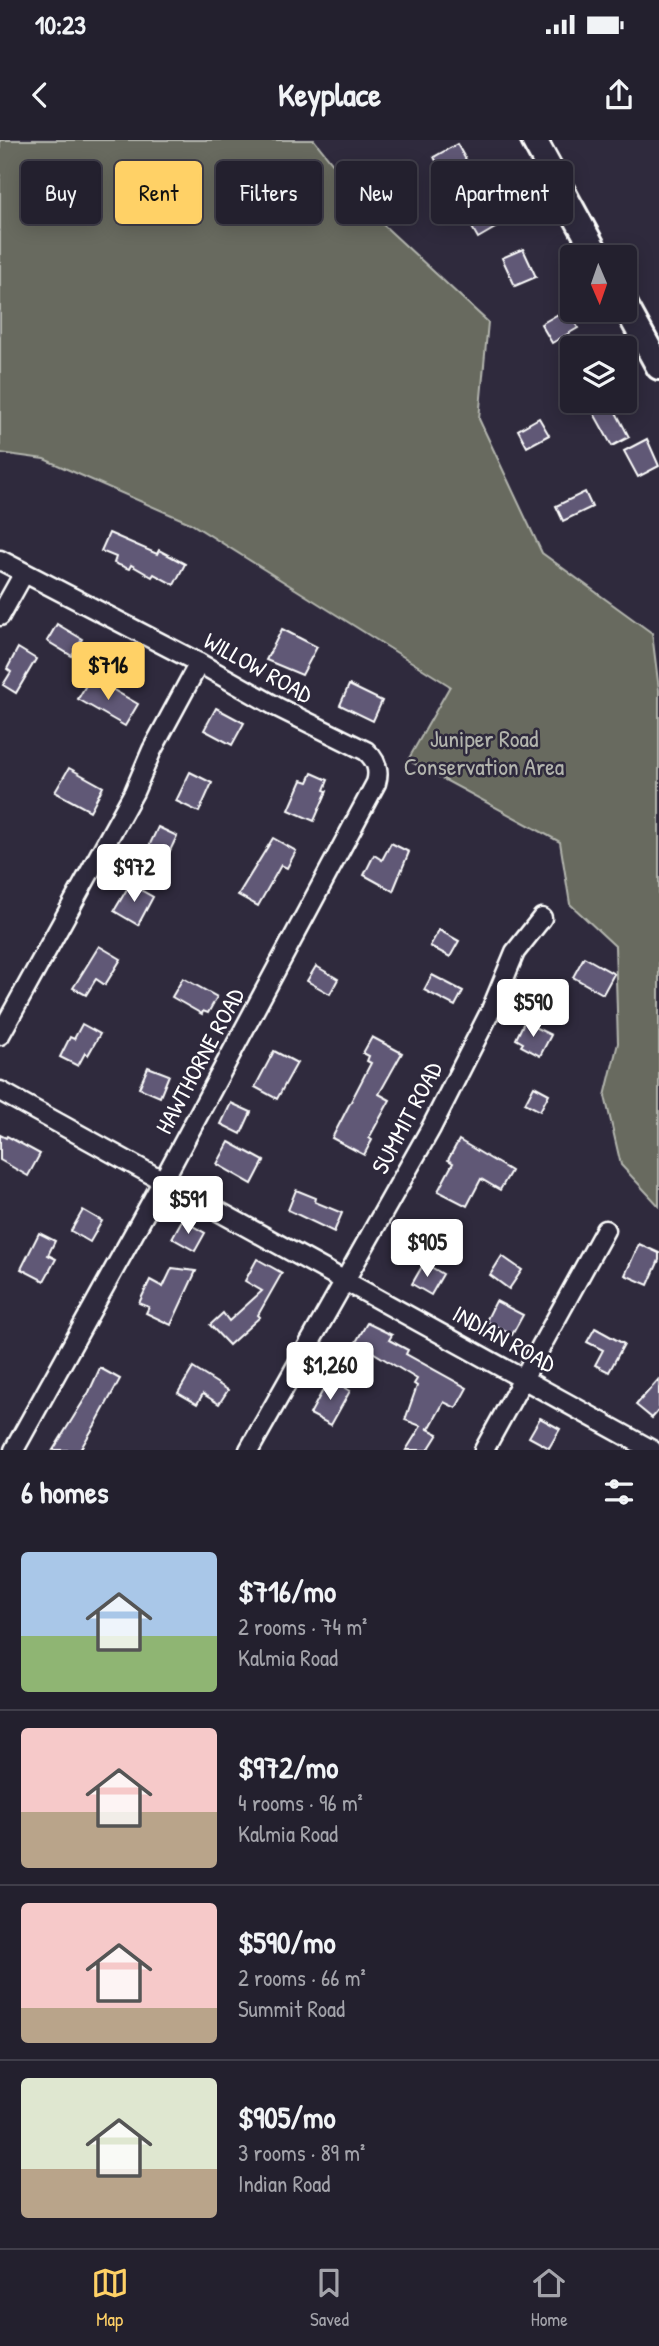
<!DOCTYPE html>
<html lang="en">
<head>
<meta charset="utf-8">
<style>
	:root { --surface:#23202e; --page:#2f2d3a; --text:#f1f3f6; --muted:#a3a3aa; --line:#403e4a; --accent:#ffd166 }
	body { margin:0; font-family:"Patrick Hand",sans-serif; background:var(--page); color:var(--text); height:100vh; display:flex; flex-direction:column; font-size:26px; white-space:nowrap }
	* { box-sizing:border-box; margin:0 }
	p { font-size:23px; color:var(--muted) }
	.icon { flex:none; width:38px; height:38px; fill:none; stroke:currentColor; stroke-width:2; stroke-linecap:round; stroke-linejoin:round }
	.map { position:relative; height:1310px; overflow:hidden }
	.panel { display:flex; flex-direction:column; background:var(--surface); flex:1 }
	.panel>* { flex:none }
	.top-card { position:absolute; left:21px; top:21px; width:618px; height:63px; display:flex; gap:14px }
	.needle { width:46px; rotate:178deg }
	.fabs { position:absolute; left:560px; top:105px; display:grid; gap:14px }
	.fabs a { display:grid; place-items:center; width:77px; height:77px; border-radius:7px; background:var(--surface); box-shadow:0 4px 18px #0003,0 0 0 2px var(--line); font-size:35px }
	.price { position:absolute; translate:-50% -60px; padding:0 16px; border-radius:7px; background:#fff; color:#222; font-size:23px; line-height:46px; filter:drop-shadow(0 2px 4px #0008) }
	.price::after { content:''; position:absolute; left:50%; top:42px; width:21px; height:16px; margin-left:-10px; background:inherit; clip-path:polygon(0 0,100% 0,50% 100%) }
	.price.active { background:var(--accent); color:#111 }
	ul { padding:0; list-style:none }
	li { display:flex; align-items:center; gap:21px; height:175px; padding:0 21px }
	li+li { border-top:2px solid var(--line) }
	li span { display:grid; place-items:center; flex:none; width:196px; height:140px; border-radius:7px; color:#555 }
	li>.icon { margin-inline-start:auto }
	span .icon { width:84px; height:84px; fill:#fffc; stroke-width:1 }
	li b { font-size:30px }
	h2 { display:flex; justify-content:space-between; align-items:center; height:84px; padding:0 21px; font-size:30px }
	.tag { padding:0 24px; border-radius:7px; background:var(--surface); box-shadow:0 4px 18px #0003,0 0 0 2px var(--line); font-size:24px; line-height:63px }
	.tag.active { background:var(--accent); color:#111 }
	.status { display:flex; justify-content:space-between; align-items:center; height:49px; padding:0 35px; background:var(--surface); direction:ltr }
	.status svg { height:19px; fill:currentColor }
	header { display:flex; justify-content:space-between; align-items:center; height:91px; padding:0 21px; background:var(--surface); font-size:32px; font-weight:800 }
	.tabs { display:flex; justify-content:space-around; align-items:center; height:98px; border-top:2px solid var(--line); background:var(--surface); font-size:19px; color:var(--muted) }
	.tabs a { display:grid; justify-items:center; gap:4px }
	.tabs .active { color:var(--accent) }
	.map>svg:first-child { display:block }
	.green { fill:#676b5e; stroke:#b3b5ae; stroke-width:2 }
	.building { fill:#605876; stroke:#fff; stroke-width:2 }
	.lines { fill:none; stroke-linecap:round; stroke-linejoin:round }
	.minor-casing { stroke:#fff; stroke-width:23 }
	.secondary-casing { stroke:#fff; stroke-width:30 }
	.minor { stroke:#2f2a3d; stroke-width:18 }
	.secondary { stroke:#2f2a3d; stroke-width:24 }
	.labels { text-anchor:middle; stroke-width:5; stroke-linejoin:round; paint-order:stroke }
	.street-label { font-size:24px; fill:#fff; stroke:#2f2a3d }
	.park-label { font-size:24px; fill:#b3b5ae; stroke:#2f2a3d }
</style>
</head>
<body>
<div class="status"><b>10:23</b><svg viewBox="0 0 49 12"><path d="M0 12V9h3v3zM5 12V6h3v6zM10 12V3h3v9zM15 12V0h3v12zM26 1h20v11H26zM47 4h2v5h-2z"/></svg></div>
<header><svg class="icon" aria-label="back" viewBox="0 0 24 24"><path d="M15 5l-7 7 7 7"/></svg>Keyplace<svg class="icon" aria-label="share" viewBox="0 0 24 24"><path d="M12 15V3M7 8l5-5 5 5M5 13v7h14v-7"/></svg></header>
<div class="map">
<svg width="659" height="1310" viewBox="0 0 659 1310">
	<rect width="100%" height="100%" fill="#2f2a3d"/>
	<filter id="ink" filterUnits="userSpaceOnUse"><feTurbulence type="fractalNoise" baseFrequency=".0143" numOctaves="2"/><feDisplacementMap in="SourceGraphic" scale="14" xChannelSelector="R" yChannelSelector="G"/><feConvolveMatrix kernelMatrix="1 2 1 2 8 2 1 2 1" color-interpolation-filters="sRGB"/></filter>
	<g filter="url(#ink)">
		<path class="green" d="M0,0H314L377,79L488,182L479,279L542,413L652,493L659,550V1066L621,1025L605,956L618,903L615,806L570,764L560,702L408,620L450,546L190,383L44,319L0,313Z"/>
		<g class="building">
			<path d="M457,4L473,32L449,45L434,17Z"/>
			<path d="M487,57L502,84L478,98L462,70Z"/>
			<path d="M523,109L536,137L515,146L502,118Z"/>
			<path d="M567,169L578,188L552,203L541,184Z"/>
			<path d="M587,261H610L629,297L612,306Z"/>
			<path d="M539,278L549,295L527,307L518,290Z"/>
			<path d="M647,299L659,326L638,337L624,311Z"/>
			<path d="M585,352L592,367L563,381L556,366Z"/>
			<path d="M109,393L157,414L159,410L185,424L174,445L154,434L152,437L131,425L129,429L114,423L116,417L101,411Z"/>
			<path d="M57,484L82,499L72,516L47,501Z"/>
			<path d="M282,489L317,507L302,535L266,520Z"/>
			<path d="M18,508L36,519L16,553L3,545L11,532L7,529Z"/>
			<path d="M89,540L109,551L110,548L138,564L125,586L78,559Z"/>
			<path d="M349,545L382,561L373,581L340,565Z"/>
			<path d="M216,568L244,583L232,605L204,590Z"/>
			<path d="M69,628L103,647L90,671L55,652Z"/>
			<path d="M190,632L212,643L199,672L176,661Z"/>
			<path d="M312,633L328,640L324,650L327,651L314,681L289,670L302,640L308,642Z"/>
			<path d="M158,687L177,696L168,715L149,706Z"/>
			<path d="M273,698L296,711L287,728L281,725L258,766L238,755Z"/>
			<path d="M391,703L409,712L393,751L364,735L374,715L382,720Z"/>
			<path d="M130,744L153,757L138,785L114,771Z"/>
			<path d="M439,790L459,801L450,817L430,806Z"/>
			<path d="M99,806L121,819L105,845L96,839L86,855L73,848Z"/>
			<path d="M584,817L614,834L603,854L573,837Z"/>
			<path d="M316,826L338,839L330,854L307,841Z"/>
			<path d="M432,835L463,851L455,866L424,850Z"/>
			<path d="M183,838L217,857L208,873L203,871L202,874L172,857Z"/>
			<path d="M524,882L551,895L540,916L521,906L523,903L516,899Z"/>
			<path d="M82,884L100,894L88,915L85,913L78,926L60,917L70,897L74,899Z"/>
			<path d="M372,897L402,913L379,954L390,960L369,998L372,1000L364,1015L332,998L371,923L367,921L369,916L363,913Z"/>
			<path d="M274,911L297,923L277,959L255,947Z"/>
			<path d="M148,927L169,935L160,957L139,948Z"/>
			<path d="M534,946L549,954L540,971L525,963Z"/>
			<path d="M231,963L251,972L241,994L221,984Z"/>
			<path d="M0,995L6,998L7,996L40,1014L28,1036L0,1020Z"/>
			<path d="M459,1000L511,1031L500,1050L481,1039L467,1066L438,1051L453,1023L448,1020Z"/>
			<path d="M229,1002L264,1021L252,1044L217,1024Z"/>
			<path d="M296,1050L316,1058L315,1062L342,1073L334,1092L288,1070Z"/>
			<path d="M83,1070L102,1081L90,1102L71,1091Z"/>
			<path d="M182,1080L205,1093L195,1111L172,1098Z"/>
			<path d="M39,1093L55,1101L48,1115L56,1119L44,1141L21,1129Z"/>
			<path d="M639,1104L659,1113V1120L648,1145L625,1135Z"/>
			<path d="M502,1116L522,1130L509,1149L490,1135Z"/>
			<path d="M257,1119L282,1133L258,1175L260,1177L229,1205L210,1185L223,1173L229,1181L262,1151L245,1141Z"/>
			<path d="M424,1123L443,1134L431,1155L412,1144Z"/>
			<path d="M172,1128L196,1131L171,1185L146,1173L149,1167L139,1163L150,1140L163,1147Z"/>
			<path d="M496,1161L523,1175L512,1195L486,1181Z"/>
			<path d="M367,1183L392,1195L389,1200L408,1210L406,1214L467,1248L456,1268L444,1262L429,1289L426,1288L438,1294L428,1310H406L421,1286L405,1280L417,1246L414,1244L417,1239L356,1202Z"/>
			<path d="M595,1188L624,1204L609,1232L595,1225L603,1210L587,1202Z"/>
			<path d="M100,1228L120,1239L95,1285L80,1310H53L89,1252Z"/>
			<path d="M193,1228L228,1250L219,1264L203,1254L197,1264L178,1253Z"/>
			<path d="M329,1239L350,1251L331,1285L310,1274Z"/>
			<path d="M659,1239V1270L652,1278L636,1265Z"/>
			<path d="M540,1278L560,1289L549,1308L529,1297Z"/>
		</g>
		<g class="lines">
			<g class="minor-casing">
				<g id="minor">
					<path d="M0,420L199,523L277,567L366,611C376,620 380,630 376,643L164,1039L14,1310"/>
					<path d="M0,476L24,433"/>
					<path d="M0,895L134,652L152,610L199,523"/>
					<path d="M0,951L652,1310"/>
					<path d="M249,1310L431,988L491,870L515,812L542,778"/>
					<path d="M484,1310L605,1090"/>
				</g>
			</g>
			<g class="secondary-casing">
				<g id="secondary">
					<path d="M534,0L598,117"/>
					<path d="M625,165L659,227"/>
				</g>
			</g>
			<use href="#minor" class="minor"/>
			<use href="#secondary" class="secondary"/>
		</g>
	</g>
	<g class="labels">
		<g class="street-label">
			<text transform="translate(258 528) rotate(29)" y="8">WILLOW ROAD</text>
			<text transform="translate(200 921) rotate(-62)" y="8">HAWTHORNE ROAD</text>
			<text transform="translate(407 978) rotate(-62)" y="8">SUMMIT ROAD</text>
			<text transform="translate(504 1199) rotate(29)" y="8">INDIAN ROAD</text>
		</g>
		<g class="park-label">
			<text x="484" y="607">Juniper Road<tspan x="484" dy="28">Conservation Area</tspan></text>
		</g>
	</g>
</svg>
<div class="fabs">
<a><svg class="needle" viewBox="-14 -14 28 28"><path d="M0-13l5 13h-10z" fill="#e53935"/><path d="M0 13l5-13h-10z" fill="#a3a3aa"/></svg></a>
<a><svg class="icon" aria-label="layers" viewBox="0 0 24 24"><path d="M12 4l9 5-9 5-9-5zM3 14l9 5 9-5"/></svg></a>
</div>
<b class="price active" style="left:108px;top:562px">$716</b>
<b class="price" style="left:134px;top:764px">$972</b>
<b class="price" style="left:533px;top:899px">$590</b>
<b class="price" style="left:188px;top:1096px">$591</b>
<b class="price" style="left:427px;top:1139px">$905</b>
<b class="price" style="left:330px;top:1262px">$1,260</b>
<div class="top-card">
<a class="tag">Buy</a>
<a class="tag active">Rent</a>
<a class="tag">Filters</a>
<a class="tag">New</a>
<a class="tag">Apartment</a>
</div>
</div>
<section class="panel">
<h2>6 homes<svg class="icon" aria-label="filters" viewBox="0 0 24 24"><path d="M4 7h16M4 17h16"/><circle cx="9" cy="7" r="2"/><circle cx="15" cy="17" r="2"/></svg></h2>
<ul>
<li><span style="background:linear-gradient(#a9c7e8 60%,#8fb573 0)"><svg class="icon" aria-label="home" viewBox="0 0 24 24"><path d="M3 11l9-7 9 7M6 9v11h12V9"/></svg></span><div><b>$716/mo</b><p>2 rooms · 74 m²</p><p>Kalmia Road</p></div></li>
<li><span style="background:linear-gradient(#f6c9c9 60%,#b9a48a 0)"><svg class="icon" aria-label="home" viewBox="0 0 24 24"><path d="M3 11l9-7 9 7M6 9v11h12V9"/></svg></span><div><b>$972/mo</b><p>4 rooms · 96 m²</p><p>Kalmia Road</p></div></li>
<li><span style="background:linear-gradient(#f6c9c9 75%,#b9a48a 0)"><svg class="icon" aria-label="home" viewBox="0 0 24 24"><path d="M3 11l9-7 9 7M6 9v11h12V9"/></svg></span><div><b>$590/mo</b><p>2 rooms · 66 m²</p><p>Summit Road</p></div></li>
<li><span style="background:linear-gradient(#dfe7d0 65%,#b9a48a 0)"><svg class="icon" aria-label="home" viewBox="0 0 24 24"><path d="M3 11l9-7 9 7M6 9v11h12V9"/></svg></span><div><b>$905/mo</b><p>3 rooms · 89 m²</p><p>Indian Road</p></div></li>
</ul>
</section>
<nav class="tabs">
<a class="active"><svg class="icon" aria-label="map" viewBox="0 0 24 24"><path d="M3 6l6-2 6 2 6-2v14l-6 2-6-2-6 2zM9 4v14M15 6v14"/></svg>Map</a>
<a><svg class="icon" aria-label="saved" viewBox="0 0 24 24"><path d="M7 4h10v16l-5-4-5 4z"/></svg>Saved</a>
<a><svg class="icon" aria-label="home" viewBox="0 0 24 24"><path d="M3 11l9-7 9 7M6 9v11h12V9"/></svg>Home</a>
</nav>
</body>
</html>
